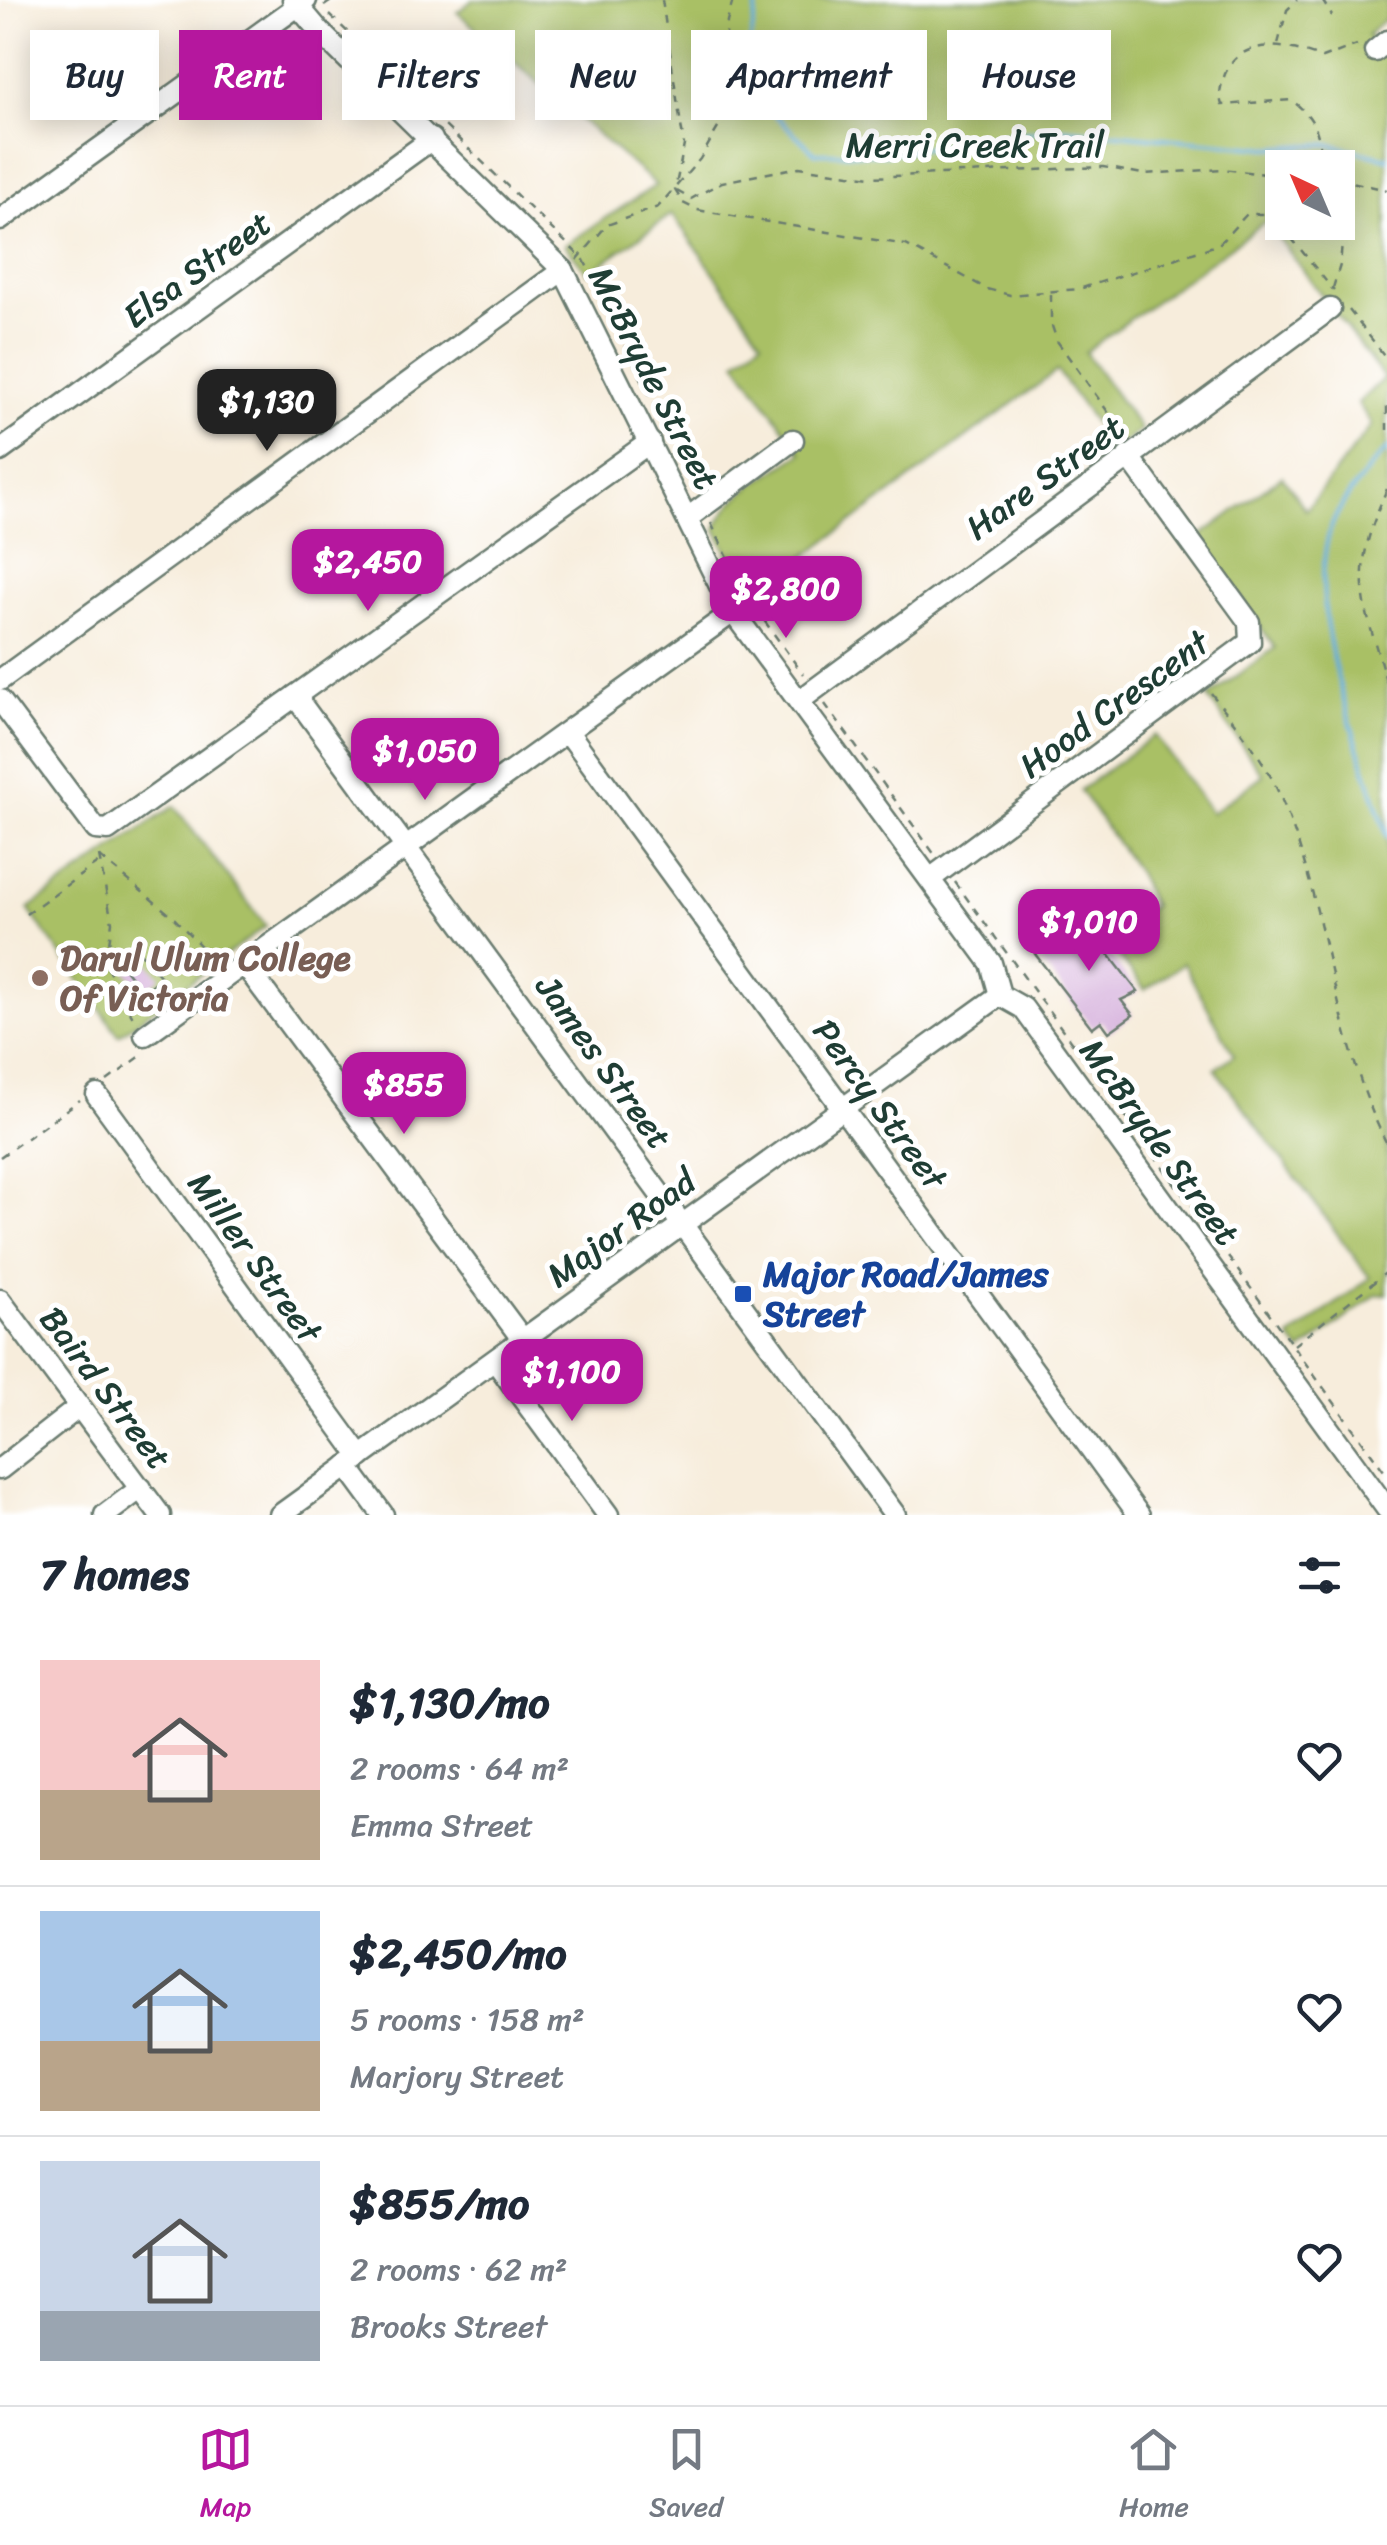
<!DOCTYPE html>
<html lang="en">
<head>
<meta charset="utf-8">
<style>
	:root { --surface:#fff; --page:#f2f2f3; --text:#1f2937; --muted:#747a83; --line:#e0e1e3; --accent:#b5179e }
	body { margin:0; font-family:Sriracha,sans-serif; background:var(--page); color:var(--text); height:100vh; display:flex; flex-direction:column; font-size:38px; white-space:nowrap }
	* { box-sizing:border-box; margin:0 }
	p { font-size:32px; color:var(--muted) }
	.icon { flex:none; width:55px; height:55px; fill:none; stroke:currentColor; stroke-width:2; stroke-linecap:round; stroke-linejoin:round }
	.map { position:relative; height:1515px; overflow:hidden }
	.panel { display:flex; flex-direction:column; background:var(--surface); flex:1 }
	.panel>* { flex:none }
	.hud { position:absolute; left:30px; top:30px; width:1328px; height:90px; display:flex; gap:20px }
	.needle { width:65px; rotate:316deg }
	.buttons { position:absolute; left:1265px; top:150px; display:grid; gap:20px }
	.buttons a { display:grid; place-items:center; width:90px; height:90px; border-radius:0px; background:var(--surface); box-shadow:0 5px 25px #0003; font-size:50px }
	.price { position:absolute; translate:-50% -85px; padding:0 22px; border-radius:20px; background:var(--accent); color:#fff; font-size:32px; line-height:65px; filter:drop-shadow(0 2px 5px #0008) }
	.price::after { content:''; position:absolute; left:50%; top:60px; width:30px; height:22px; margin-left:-15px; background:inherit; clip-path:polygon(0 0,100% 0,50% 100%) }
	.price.current { background:#222; color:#fff }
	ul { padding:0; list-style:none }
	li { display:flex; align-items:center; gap:30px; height:250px; padding:0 40px }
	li+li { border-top:2px solid var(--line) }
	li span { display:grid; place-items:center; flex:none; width:280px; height:200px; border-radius:0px; color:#555 }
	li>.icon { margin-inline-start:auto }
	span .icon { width:120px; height:120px; fill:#fffc; stroke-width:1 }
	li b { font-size:42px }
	h2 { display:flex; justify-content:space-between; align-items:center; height:120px; padding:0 40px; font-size:42px }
	.chip { padding:0 35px; border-radius:0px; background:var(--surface); box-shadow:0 5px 25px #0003; font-size:35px; line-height:90px }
	.chip.current { background:var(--accent); color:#fff }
	.tabs { display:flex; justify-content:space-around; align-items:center; height:140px; border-top:2px solid var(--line); background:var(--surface); font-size:28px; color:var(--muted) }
	.tabs a { display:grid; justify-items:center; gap:5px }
	.tabs .current { color:var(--accent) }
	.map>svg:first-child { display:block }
	.green { fill:#a9c065; stroke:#647e4c; stroke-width:2.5; fill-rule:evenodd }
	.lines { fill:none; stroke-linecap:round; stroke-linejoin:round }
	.stream { stroke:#62aedb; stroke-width:4 }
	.building { fill:#d8b5de }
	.minor-casing { stroke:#6b7b6f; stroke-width:25 }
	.path { stroke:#6b7b6f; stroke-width:2.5; stroke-dasharray:8 8; stroke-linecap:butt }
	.minor { stroke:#fff; stroke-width:20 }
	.education-dot { fill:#8d6e63; stroke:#fff; stroke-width:4 }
	.transit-dot { fill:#1a4fb4; stroke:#fff; stroke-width:4 }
	.labels { text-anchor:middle; stroke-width:10; stroke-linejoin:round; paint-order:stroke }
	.street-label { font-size:35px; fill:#1f3d34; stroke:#fff }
	.education-label { font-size:35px; font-weight:bold; fill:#785e54; stroke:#fff; text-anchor:start }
	.transit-label { font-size:35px; font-weight:bold; fill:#164399; stroke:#fff; text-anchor:start }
</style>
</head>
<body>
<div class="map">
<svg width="1387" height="1515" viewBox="0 0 1387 1515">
	<rect width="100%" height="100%" fill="#fff"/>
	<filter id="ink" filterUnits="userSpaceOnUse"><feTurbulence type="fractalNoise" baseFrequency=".01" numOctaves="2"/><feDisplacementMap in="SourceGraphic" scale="20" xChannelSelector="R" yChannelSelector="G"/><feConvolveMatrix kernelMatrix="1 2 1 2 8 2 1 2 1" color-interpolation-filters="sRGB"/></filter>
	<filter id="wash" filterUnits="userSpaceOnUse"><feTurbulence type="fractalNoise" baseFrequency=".0048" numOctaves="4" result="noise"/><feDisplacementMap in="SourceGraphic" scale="40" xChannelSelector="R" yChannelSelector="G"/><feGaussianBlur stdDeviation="2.25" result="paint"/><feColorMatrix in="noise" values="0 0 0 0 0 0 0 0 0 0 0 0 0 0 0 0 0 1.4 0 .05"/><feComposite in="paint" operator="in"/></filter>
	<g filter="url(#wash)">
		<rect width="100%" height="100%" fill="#f7eddc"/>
		<g class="green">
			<path d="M473,0H1387V18L1367,35L1387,52V1294L1376,1295L1301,1352L1290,1338L1370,1278L1215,1069L1234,1055L1183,963L1145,990L1106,939L1153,906L1135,869L1080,790L1155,735L1211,813L1263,775L1208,697L1275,648L1198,538L1282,476L1306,510L1372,425L1358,403L1384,378L1266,221L1085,352L1141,430L1114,450L1057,371L750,597L716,529C728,494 773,473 802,453L736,361L762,340L672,214L588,273L565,245L656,185L457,12ZM1282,168H1338V222H1282Z"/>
			<path d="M174,806L266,926L119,1035L28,909Z"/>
		</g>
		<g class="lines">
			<g class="stream">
				<path d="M758,0L749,49L776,116L815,153L885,154L1056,128L1268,148L1327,144L1387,158"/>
				<path d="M1387,449C1368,469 1349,491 1336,516C1295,598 1363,753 1387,836"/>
			</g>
		</g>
		<g id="blocks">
			<g class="building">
				<path d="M1095,908L1105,920L1091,931L1138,992L1121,1000L1133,1015L1109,1032L1101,1021L1092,1028L1035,954Z"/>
				<path d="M137,949L161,977L143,992L120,963Z"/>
			</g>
		</g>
	</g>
	<g filter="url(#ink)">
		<use href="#blocks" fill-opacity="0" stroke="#6b7b6f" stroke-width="2.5"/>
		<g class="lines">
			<g class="minor-casing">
				<g id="minor">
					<path d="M293,0L321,33L563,270L733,612L991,963L1000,995L1023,1008L1387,1509"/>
					<path d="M1375,51L1387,41"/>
					<path d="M0,220L306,0"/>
					<path d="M0,451L432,139"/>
					<path d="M689,517L793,440"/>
					<path d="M0,680L563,270"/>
					<path d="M295,696L895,1515"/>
					<path d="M0,700L96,829L108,830L650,442"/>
					<path d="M799,701L1330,309"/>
					<path d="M568,732L1139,1515"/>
					<path d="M930,879L1250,642L1249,622L1128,456"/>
					<path d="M245,965L523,1340"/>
					<path d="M145,1035L733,612"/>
					<path d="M97,1095L361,1457"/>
					<path d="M0,1300L160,1515"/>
					<path d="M496,1362L608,1515"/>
					<path d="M347,1466L383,1515"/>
					<path d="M0,1469L79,1407"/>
					<path d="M105,1515L141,1488"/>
					<path d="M280,1515L1000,995"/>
				</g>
			</g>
			<g class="path">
				<path d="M662,0L684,145L675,190L683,203L697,210L906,245L987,289L1010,295L1079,289L1202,250L1219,244L1247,214H1272L1334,291"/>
				<path d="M1322,0L1332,16"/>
				<path d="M324,6L333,0"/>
				<path d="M330,15L584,260L695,489"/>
				<path d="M1278,44L1287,10L1297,0"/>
				<path d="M1320,168C1321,135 1317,119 1291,100L1222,105C1218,93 1221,86 1225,74C1242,35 1290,45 1322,58L1357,45"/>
				<path d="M1338,179L1387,190"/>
				<path d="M677,191L691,199L722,182L799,167L871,177L1103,167L1143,174L1222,169L1282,176"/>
				<path d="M577,260L607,225L658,207L700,159L719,126L727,22L733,0"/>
				<path d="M1333,288L1340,265L1344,221L1338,213"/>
				<path d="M1051,294V323L1057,341L1126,437"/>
				<path d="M1349,310L1387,359"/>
				<path d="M1387,407V430"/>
				<path d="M1387,489C1348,577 1362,597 1387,684"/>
				<path d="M711,523L747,597L803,674"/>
				<path d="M1211,693C1235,723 1260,753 1276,787C1329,900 1330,1033 1387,1144"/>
				<path d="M825,704L935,855"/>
				<path d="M99,856L112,922L106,965L134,1019"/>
				<path d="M100,857L173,917L216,962"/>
				<path d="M955,882L1387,1475"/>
				<path d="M26,914L99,862"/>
				<path d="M107,1081L145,1053"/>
				<path d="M0,1157L80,1100"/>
				<path d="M1294,1345L1387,1272"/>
			</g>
			<use href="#minor" class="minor"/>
		</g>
	</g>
	<circle class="education-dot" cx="40" cy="978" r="10"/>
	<rect class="transit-dot" x="733" y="1284" width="20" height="20" rx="5"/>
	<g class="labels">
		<g class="street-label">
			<text x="975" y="157">Merri Creek Trail</text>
			<text transform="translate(197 269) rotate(-36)" y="12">Elsa Street</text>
			<text transform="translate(654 378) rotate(63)" y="12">McBryde Street</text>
			<text transform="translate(1045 477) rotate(-36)" y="12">Hare Street</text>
			<text transform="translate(1114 704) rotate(-36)" y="12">Hood Crescent</text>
			<text transform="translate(604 1062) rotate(54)" y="12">James Street</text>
			<text transform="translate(880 1104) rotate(54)" y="12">Percy Street</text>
			<text transform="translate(1160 1142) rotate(54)" y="12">McBryde Street</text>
			<text transform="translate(621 1228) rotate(-36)" y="12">Major Road</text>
			<text transform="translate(255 1257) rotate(54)" y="12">Miller Street</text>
			<text transform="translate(106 1388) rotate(53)" y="12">Baird Street</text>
		</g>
		<g class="education-label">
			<text x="60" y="970">Darul Ulum College<tspan x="60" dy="40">Of Victoria</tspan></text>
		</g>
		<g class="transit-label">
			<text x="763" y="1286">Major Road/James<tspan x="763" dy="40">Street</tspan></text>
		</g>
	</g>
</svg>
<div class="buttons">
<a><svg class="needle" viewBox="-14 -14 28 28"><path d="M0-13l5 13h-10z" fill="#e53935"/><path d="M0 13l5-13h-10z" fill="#747a83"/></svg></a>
</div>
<b class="price current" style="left:267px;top:454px">$1,130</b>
<b class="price" style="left:368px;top:614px">$2,450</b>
<b class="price" style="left:786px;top:641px">$2,800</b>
<b class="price" style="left:425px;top:803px">$1,050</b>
<b class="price" style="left:1089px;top:974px">$1,010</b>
<b class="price" style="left:404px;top:1137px">$855</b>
<b class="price" style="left:572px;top:1424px">$1,100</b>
<div class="hud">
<a class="chip">Buy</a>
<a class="chip current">Rent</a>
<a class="chip">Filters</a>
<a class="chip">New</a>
<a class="chip">Apartment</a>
<a class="chip">House</a>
</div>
</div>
<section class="panel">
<h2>7 homes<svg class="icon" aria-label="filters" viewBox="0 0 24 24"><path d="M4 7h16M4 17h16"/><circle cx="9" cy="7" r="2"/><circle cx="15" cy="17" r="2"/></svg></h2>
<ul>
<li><span style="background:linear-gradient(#f6c9c9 65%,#b9a48a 0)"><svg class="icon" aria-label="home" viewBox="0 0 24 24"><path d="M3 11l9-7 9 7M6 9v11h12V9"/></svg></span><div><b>$1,130/mo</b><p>2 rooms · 64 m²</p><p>Emma Street</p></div><svg class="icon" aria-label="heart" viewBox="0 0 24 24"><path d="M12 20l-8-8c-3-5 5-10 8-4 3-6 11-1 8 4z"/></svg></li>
<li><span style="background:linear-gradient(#a9c7e8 65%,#b9a48a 0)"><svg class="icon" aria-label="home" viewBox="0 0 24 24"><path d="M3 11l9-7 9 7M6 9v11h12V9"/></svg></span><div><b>$2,450/mo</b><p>5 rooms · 158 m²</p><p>Marjory Street</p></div><svg class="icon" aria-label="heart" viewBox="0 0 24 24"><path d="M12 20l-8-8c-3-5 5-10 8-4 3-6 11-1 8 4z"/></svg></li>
<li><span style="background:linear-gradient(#c9d6e8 75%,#9aa5b1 0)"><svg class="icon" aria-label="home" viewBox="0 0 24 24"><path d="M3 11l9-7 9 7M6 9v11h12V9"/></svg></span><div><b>$855/mo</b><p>2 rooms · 62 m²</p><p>Brooks Street</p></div><svg class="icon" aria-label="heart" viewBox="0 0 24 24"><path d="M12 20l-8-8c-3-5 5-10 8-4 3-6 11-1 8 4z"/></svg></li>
</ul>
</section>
<nav class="tabs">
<a class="current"><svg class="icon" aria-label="map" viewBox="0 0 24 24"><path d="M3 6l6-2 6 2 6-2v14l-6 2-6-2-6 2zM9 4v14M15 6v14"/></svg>Map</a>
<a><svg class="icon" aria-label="saved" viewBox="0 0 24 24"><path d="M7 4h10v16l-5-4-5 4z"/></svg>Saved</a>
<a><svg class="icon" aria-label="home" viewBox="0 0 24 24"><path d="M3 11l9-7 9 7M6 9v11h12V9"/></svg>Home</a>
</nav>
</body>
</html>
